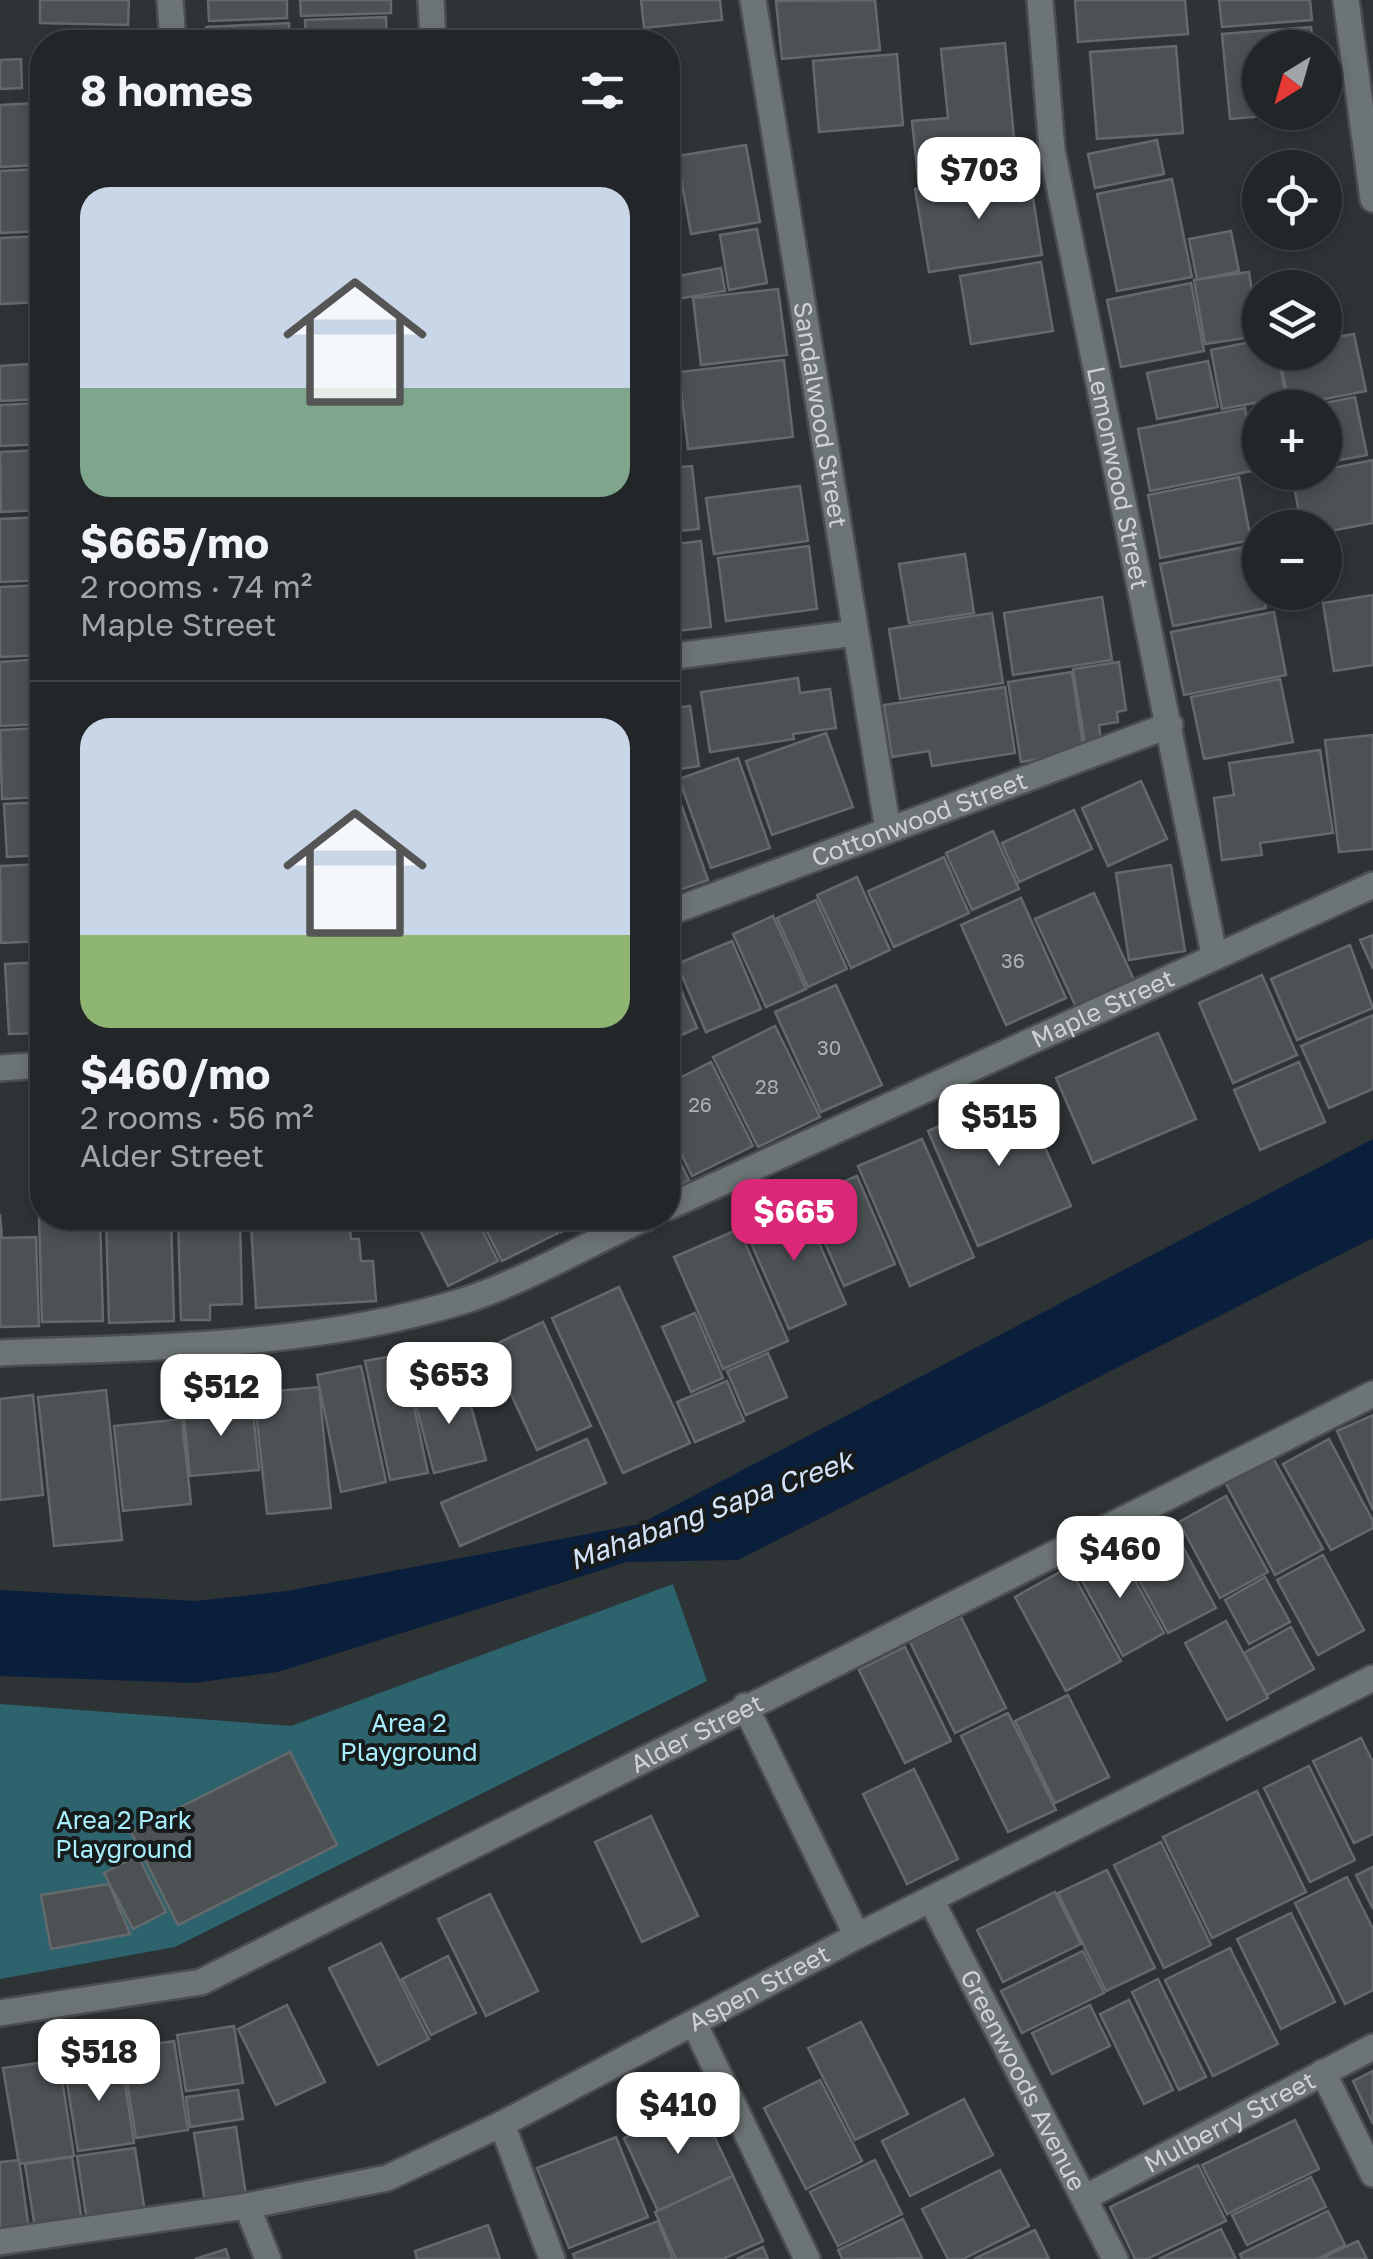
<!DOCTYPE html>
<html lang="en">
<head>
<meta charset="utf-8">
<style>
	:root { --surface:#222628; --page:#2a2e30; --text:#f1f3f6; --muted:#a2a5a8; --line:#3f4345; --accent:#db2777 }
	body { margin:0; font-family:"Golos Text",sans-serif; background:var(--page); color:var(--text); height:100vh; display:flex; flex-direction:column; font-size:38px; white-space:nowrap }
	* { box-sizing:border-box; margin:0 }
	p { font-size:32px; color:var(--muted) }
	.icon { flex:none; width:55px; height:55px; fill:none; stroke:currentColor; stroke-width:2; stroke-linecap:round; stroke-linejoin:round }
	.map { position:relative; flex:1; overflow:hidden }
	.details { position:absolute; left:30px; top:30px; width:650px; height:1200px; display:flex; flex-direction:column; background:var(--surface); border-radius:40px; box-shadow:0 5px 15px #0003,0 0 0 2px var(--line) }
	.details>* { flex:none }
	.needle { width:65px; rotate:217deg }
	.tools { position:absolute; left:1242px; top:30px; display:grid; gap:20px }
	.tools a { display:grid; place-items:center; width:100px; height:100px; border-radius:50%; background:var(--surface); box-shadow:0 5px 15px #0003,0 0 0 2px var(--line); font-size:50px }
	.price { position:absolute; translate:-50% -85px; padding:0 22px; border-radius:20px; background:#fff; color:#222; font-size:32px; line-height:65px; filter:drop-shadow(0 2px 5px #0008) }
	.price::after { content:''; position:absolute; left:50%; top:60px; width:30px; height:22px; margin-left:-15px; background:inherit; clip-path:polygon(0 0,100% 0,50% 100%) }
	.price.on { background:var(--accent); color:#fff }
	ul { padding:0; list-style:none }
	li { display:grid; align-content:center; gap:20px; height:530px; padding:0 50px }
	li+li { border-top:2px solid var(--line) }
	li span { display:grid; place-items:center; height:310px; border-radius:30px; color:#555 }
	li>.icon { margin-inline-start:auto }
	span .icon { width:180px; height:180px; fill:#fffc; stroke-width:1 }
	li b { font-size:42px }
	h2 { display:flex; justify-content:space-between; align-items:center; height:120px; padding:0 50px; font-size:42px }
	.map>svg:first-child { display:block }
	.green { fill:#2d636d }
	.water { fill:#0a1f3b }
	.building { fill:#4c5154; stroke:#64696c; stroke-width:2.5 }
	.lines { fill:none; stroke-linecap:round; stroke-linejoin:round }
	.minor-casing { stroke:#4a4e4f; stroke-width:30 }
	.minor { stroke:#6d7475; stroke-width:25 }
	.labels { text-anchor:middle; stroke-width:8; stroke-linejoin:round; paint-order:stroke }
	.number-label { font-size:20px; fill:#aeb2b3 }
	.street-label { font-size:25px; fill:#cfd2d3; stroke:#181b1b }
	.park-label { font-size:25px; fill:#a8effd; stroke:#181b1b }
	.water-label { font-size:28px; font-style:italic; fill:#d2e2f9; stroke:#181b1b }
</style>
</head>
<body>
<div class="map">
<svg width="1373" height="2259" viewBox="0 0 1373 2259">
	<rect width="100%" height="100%" fill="#2e3335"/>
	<path class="green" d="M673,1584L707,1681L175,1947L0,1979V1704L291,1726Z"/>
	<path class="water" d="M1373,1139V1238L738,1560L627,1562L278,1672L193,1683L0,1676V1590L196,1601L287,1591L640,1524Z"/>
	<g class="building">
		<path d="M40,0H129L128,25L40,23Z"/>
		<path d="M208,0H287V18L209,21Z"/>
		<path d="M300,0H391V13L301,16Z"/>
		<path d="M641,0H720L722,20L644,28Z"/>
		<path d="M875,0L880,50L782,59L776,1Z"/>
		<path d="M1075,0H1185L1188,34L1078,42Z"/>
		<path d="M1219,0H1310L1312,20L1222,27Z"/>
		<path d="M386,17L387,42H306L305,20Z"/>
		<path d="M289,23L290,42H206V27Z"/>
		<path d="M1311,27L1313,48H1260V112L1301,113L1230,119L1222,34Z"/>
		<path d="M1005,43L1017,169L918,178L912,121L948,118L941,49Z"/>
		<path d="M1176,46L1183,133L1097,139L1090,52Z"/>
		<path d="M897,54L903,125L819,132L813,61Z"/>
		<path d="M21,59L22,88L0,89V60Z"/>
		<path d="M36,103L39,165L0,167V105Z"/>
		<path d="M1157,140L1164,174L1095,188L1088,154Z"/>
		<path d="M746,145L760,222L691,234L677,156Z"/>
		<path d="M39,169L42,231L0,233V171Z"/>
		<path d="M1029,172L1042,255L929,272L915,189Z"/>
		<path d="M1172,179L1192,277L1117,291L1097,194Z"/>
		<path d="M757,229L767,283L729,290L720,235Z"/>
		<path d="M1231,231L1239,271L1197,280L1189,239Z"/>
		<path d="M42,236V302L0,304V238Z"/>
		<path d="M1041,262L1053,331L971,344L960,276Z"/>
		<path d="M721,268L725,291L671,300L668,278Z"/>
		<path d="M1249,272L1259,336L1205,344L1194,280Z"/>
		<path d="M1191,283L1204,351L1121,367L1107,300Z"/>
		<path d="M778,289L787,355L701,365L693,298Z"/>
		<path d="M1354,334L1366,391L1289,406L1279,352H1325V339Z"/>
		<path d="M1260,340V352H1277L1286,397L1222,409L1211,350Z"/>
		<path d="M784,360L793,437L688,449L679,372Z"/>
		<path d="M1208,361L1218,407L1157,419L1147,373Z"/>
		<path d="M42,363V399L0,401V366Z"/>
		<path d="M1355,397L1367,455L1325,463V408H1300Z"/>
		<path d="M42,403V444L0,446V405Z"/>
		<path d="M1245,408L1257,470L1150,491L1138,429Z"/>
		<path d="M42,450V510L1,512L0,452Z"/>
		<path d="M1373,460V523L1325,532V528H1302L1292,476Z"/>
		<path d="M692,466L699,529L668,532V468Z"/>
		<path d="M1239,477L1251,540L1160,558L1148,495Z"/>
		<path d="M800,486L808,541L714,554L706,498Z"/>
		<path d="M42,517V580L0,582V519Z"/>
		<path d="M701,541L711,627L668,632V545Z"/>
		<path d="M1254,545L1266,608L1173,626L1160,564Z"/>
		<path d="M809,546L817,609L726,621L718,558Z"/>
		<path d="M965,554L974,613L909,623L899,564Z"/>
		<path d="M42,585V655L0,657V587Z"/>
		<path d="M1373,595V665L1334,671L1323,603Z"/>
		<path d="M1102,597L1112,660L1013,675L1004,613Z"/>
		<path d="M1274,612L1286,675L1184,695L1171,632Z"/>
		<path d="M992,613L1003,683L900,699L889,629Z"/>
		<path d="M42,659V724L0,726V662Z"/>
		<path d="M1119,662L1126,710L1117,712L1118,722L1099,725L1101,742L1085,744L1073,669Z"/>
		<path d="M1072,672L1084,752L1021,762L1008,682Z"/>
		<path d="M798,678L800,693L830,689L836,728L793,734L794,739L710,752L701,692Z"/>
		<path d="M1280,679L1293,742L1204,759L1191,697Z"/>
		<path d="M1005,687L1015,753L932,766L929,751L892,757L884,705Z"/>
		<path d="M690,706L699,766L668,771V709Z"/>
		<path d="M42,728V797L2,799L0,730Z"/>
		<path d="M826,733L853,807L772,835L746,761Z"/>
		<path d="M1373,735V849L1339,852L1325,740Z"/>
		<path d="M1320,750L1333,833L1260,843L1262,855L1222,860L1214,798L1234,795L1229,763Z"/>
		<path d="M738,758L770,848L711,868L679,779Z"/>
		<path d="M1141,781L1167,839L1108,866L1082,808Z"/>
		<path d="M675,787L708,880L668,894V790Z"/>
		<path d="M42,802V855L7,857L4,804Z"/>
		<path d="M1074,810L1092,849L1019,882L1002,843Z"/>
		<path d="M993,831L1019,889L972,910L946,853Z"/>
		<path d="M944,857L969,913L894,947L868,891Z"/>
		<path d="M42,864V941L1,943L0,866Z"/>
		<path d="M1171,865L1185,951L1129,960L1116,873Z"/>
		<path d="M857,877L890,950L851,968L817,895Z"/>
		<path d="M1094,893L1134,980L1076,1007L1035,919Z"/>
		<path d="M1021,898L1066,998L1006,1025L961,925Z"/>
		<path d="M816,900L847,969L808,987L777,918Z"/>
		<path d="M773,916L806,989L766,1007L733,934Z"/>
		<path d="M1373,935V969L1360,940Z"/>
		<path d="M732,941L761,1009L706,1032L677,964Z"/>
		<path d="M1350,945L1373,1008L1297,1040L1271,979Z"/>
		<path d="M668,959L697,1028L668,1041Z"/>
		<path d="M42,962V1033L9,1034L5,964Z"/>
		<path d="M1262,975L1297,1055L1233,1083L1199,1003Z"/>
		<path d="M836,985L882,1085L821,1112L775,1012Z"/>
		<path d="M1373,1015V1089L1329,1108L1301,1046Z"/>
		<path d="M775,1026L820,1117L758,1147L713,1057Z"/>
		<path d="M1158,1033L1196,1119L1093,1163L1056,1078Z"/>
		<path d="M711,1062L753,1146L692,1176L668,1127V1084Z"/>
		<path d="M1299,1062L1325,1122L1260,1150L1234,1090Z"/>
		<path d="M32,1087H42V1198H35Z"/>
		<path d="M1020,1091L1071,1206L978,1246L928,1131Z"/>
		<path d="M668,1138L689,1180L668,1191Z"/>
		<path d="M922,1139L974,1257L910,1286L858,1166Z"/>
		<path d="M857,1176L895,1264L844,1286L805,1198Z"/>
		<path d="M800,1200L846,1304L789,1329L743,1225Z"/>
		<path d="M0,1214L2,1238L36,1237L39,1326L0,1327Z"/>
		<path d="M39,1216L100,1218L103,1321L42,1322Z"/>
		<path d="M106,1218H171L174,1321L109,1323Z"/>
		<path d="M178,1218H240L242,1304L210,1305V1320H181Z"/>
		<path d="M266,1218H349L351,1239H359L361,1261H373L376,1301L256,1308L251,1225L266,1224Z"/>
		<path d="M414,1218H476L498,1261L448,1286Z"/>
		<path d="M480,1218H550L558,1233L502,1261Z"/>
		<path d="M554,1218H591L561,1232Z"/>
		<path d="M739,1229L788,1341L723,1369L674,1257Z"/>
		<path d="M619,1287L690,1443L623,1473L552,1318Z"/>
		<path d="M695,1313L723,1378L691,1392L662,1327Z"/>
		<path d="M543,1322L591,1426L537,1450L489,1347Z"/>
		<path d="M768,1353L787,1397L746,1415L727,1371Z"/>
		<path d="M403,1354L428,1473L390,1480L365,1361Z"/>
		<path d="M361,1366L386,1482L341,1492L317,1375Z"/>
		<path d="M464,1381L486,1460L434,1473L413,1394Z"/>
		<path d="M727,1381L744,1421L695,1442L677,1402Z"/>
		<path d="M319,1387L331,1508L267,1514L254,1393Z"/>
		<path d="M106,1390L122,1540L54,1546L38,1397Z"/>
		<path d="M33,1395L43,1495L0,1500V1399Z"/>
		<path d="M252,1401L259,1470L190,1476L183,1408Z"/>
		<path d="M1373,1415V1510L1337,1431Z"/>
		<path d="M182,1419L191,1504L123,1511L114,1426Z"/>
		<path d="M587,1439L606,1483L460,1546L441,1503Z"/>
		<path d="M1329,1439L1373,1521V1528L1331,1550L1283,1464Z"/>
		<path d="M1272,1456L1323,1549L1275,1575L1225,1482Z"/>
		<path d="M1226,1496L1268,1572L1220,1598L1179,1522Z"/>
		<path d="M1168,1519L1216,1608L1168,1633L1120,1545Z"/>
		<path d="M1116,1546L1164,1633L1123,1656L1075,1568Z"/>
		<path d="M1323,1555L1364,1630L1318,1655L1277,1580Z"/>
		<path d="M1069,1567L1121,1661L1066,1691L1015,1597Z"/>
		<path d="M1265,1577L1290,1622L1249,1644L1225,1600Z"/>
		<path d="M961,1617L1006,1708L955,1733L910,1642Z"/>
		<path d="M1226,1621L1268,1698L1227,1720L1185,1643Z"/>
		<path d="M1291,1627L1314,1669L1267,1695L1244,1653Z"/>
		<path d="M905,1647L951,1741L905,1763L859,1670Z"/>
		<path d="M1068,1695L1109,1777L1055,1803L1015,1721Z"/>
		<path d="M1008,1713L1056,1810L1008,1832L961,1736Z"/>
		<path d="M1361,1738L1373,1762V1834L1354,1843L1313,1761Z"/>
		<path d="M290,1752L337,1845L178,1925L131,1832Z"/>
		<path d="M1309,1766L1355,1860L1310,1882L1264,1788Z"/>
		<path d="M914,1769L958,1859L907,1884L863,1794Z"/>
		<path d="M1257,1791L1306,1892L1212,1938L1163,1837Z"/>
		<path d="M651,1816L698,1916L642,1942L595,1842Z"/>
		<path d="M1161,1842L1211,1945L1164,1968L1114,1865Z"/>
		<path d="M138,1856L166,1912L133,1929L104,1873Z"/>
		<path d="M1373,1867V1909L1356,1875Z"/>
		<path d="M1107,1870L1155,1968L1106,1991L1058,1893Z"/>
		<path d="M1347,1877L1373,1929V1990L1345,2004L1295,1903Z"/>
		<path d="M109,1884L130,1934L51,1949L41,1895Z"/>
		<path d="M1055,1892L1081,1944L1003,1982L977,1930Z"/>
		<path d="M490,1894L538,1991L486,2016L438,1919Z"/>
		<path d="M1291,1913L1335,2002L1281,2029L1237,1939Z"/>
		<path d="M381,1943L429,2039L378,2065L329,1968Z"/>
		<path d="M1230,1948L1278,2044L1213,2076L1165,1980Z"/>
		<path d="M1083,1951L1104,1993L1022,2033L1001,1991Z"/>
		<path d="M448,1956L476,2013L431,2035L402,1979Z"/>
		<path d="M1158,1979L1206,2077L1179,2090L1132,1992Z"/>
		<path d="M1129,2000L1173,2090L1144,2104L1100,2014Z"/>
		<path d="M287,2005L325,2082L276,2105L238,2029Z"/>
		<path d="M1090,2005L1110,2046L1052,2074L1032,2033Z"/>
		<path d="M861,2022L908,2114L855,2140L808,2048Z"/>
		<path d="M234,2026L243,2083L186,2091L177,2035Z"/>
		<path d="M174,2041L188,2130L136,2138L122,2049Z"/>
		<path d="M121,2057L134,2143L78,2151L64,2065Z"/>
		<path d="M59,2060L74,2156L19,2164L3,2068Z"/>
		<path d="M1373,2071V2124L1353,2081Z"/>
		<path d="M820,2080L862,2161L806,2189L764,2108Z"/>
		<path d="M238,2090L243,2119L190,2127L186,2097Z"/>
		<path d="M964,2099L993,2155L910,2196L882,2141Z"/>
		<path d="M699,2104L733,2176L658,2211L624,2138Z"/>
		<path d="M1295,2120L1319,2169L1227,2214L1202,2165Z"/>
		<path d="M236,2127L247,2203L206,2209L194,2133Z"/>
		<path d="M616,2137L648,2217L569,2248L537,2168Z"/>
		<path d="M135,2148L146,2219L88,2228L77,2156Z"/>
		<path d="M72,2157L83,2228L36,2235L25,2164Z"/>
		<path d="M19,2160L30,2236L0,2240V2162Z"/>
		<path d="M875,2160L902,2214L838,2246L810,2192Z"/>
		<path d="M1198,2165L1226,2221L1147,2259H1135L1110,2207Z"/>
		<path d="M1000,2170L1029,2226L963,2259H948L922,2209Z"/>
		<path d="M733,2176L763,2241L723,2259H676L655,2212Z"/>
		<path d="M1311,2177L1326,2207L1247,2245L1232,2215Z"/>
		<path d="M1328,2211L1345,2245L1317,2259H1242L1240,2254Z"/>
		<path d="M903,2219L922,2258L842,2259L838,2250Z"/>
		<path d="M658,2221L673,2259H575L573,2254Z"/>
		<path d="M488,2225L500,2259H417L415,2251Z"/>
		<path d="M1221,2229L1236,2259H1159Z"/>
		<path d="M1035,2230L1049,2259H974Z"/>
		<path d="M1358,2241L1367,2259H1320Z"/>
		<path d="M763,2247L768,2259H737Z"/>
		<path d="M226,2249L229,2259H195Z"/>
	</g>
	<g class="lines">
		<g class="minor-casing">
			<g id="minor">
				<path d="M170,0L173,42"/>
				<path d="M431,0L433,42"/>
				<path id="s1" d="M753,0L888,830"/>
				<path id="s2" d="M1040,0L1052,150L1214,954"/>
				<path d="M1346,0L1373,199"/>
				<path d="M668,657L855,633"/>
				<path id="s3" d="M668,913L1170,725"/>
				<path d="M0,1068L42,1065"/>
				<path id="s4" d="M668,1207L1373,885"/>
				<path d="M0,1353C156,1347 313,1347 463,1301C525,1281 586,1245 645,1218"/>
				<path d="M745,1706L857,1936"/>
				<path id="s5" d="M932,1902L1115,2259"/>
				<path id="s6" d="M0,2013L201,1982L1373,1394"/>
				<path d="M694,2023L807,2259"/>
				<path d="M1323,2072L1373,2174"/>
				<path d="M502,2124L552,2259"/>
				<path id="s7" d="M1086,2197L1373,2047"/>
				<path d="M247,2206L268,2259"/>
				<path id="s8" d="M0,2242L247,2206L387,2178L502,2124L857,1936L1373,1678"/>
			</g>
		</g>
		<use href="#minor" class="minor"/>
	</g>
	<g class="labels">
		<g class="number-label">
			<text x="1013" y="968">36</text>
			<text x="829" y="1055">30</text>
			<text x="767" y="1094">28</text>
			<text x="700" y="1112">26</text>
		</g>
		<g class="street-label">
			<text dy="9" stroke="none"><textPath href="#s1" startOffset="420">Sandalwood Street</textPath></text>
			<text dy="9" stroke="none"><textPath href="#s2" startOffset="485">Lemonwood Street</textPath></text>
			<text dy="9" stroke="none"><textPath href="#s3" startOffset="268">Cottonwood Street</textPath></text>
			<text dy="9" stroke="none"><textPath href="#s4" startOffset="478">Maple Street</textPath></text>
			<text dy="9" stroke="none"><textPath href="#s6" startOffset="758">Alder Street</textPath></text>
			<text dy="9" stroke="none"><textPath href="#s8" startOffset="810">Aspen Street</textPath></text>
			<text dy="9" stroke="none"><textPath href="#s5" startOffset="200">Greenwoods Avenue</textPath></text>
			<text dy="9" stroke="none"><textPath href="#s7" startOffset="162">Mulberry Street</textPath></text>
		</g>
		<g class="park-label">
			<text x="409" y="1732">Area 2<tspan x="409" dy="29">Playground</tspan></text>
			<text x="124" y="1829">Area 2 Park<tspan x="124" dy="29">Playground</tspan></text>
		</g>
		<g class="water-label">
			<text transform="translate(711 1510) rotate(-20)" y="10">Mahabang Sapa Creek</text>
		</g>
	</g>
</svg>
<div class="tools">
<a><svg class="needle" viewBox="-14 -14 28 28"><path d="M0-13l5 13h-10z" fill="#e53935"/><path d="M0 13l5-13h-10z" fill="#a2a5a8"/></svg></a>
<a><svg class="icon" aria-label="locate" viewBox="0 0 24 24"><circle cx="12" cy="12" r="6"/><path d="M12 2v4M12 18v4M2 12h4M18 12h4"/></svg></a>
<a><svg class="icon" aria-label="layers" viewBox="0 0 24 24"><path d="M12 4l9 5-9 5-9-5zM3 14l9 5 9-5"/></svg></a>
<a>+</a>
<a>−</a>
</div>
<b class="price" style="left:979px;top:222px">$703</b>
<b class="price" style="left:999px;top:1169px">$515</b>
<b class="price on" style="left:794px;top:1264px">$665</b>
<b class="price" style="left:449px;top:1427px">$653</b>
<b class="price" style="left:221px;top:1439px">$512</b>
<b class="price" style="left:1120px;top:1601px">$460</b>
<b class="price" style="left:99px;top:2104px">$518</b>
<b class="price" style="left:678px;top:2157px">$410</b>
<section class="details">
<h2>8 homes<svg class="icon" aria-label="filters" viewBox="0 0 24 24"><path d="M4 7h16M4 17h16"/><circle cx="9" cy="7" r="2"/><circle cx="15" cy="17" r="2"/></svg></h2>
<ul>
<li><span style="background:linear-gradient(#c9d6e8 65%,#7fa58c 0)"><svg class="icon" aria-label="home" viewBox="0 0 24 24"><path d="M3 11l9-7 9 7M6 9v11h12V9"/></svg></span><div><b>$665/mo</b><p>2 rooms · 74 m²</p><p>Maple Street</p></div></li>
<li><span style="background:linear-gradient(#c9d6e8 70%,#8fb573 0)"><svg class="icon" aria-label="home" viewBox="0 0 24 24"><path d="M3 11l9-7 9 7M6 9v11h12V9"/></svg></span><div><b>$460/mo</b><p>2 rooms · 56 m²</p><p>Alder Street</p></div></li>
</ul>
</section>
</div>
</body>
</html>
